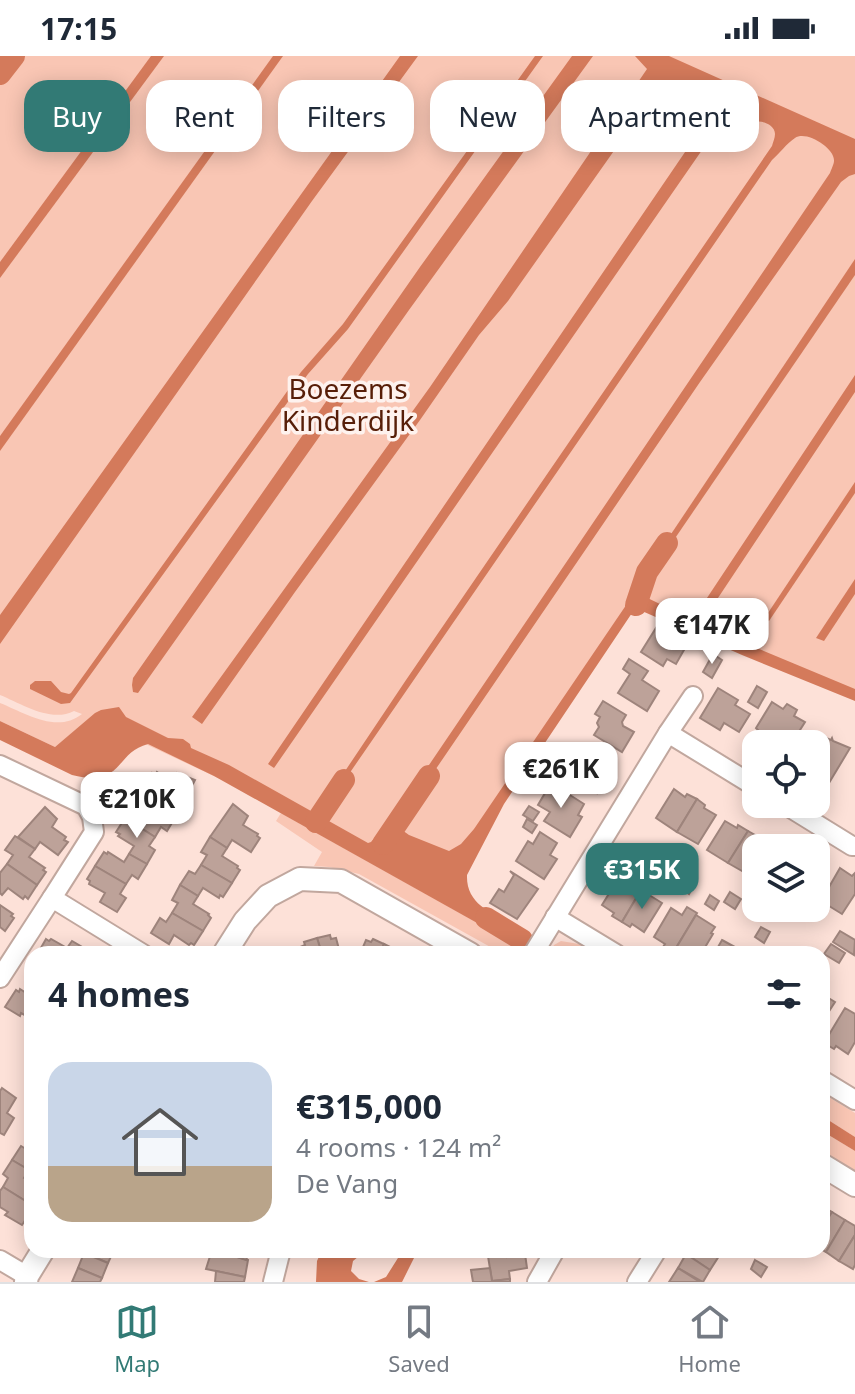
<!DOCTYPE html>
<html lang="en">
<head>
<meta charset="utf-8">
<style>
	:root { --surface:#fff; --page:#f6f6f7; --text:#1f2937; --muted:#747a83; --line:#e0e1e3; --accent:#327a75 }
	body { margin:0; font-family:"Noto Sans",sans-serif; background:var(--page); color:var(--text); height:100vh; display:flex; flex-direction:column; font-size:30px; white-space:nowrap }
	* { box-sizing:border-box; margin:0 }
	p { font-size:26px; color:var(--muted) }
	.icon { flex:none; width:44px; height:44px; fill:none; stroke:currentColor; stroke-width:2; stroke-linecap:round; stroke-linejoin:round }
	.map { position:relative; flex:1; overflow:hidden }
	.panel { position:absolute; left:24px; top:890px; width:806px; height:312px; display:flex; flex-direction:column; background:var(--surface); border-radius:24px; box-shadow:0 4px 20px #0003 }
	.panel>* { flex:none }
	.hud { position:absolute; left:24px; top:24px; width:808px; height:72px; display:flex; gap:16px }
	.tools { position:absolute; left:742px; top:674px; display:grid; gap:16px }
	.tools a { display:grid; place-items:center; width:88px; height:88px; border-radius:16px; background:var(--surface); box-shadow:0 4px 20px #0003; font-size:40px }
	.price { position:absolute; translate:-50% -68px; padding:0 18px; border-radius:16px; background:#fff; color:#222; font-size:26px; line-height:52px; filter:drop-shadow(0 2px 4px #0008) }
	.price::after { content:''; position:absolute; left:50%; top:48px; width:24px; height:18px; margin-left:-12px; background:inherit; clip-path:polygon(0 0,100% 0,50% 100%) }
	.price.active { background:var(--accent); color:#fff }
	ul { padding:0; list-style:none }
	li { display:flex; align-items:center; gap:24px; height:200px; padding:0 24px }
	li span { display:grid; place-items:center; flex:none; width:224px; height:160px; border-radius:24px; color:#555 }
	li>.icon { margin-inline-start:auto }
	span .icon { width:96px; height:96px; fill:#fffc; stroke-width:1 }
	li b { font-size:34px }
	h2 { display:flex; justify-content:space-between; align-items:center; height:96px; padding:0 24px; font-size:34px }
	.tag { padding:0 28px; border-radius:24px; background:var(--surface); box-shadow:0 4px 20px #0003; font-size:28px; line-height:72px }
	.tag.active { background:var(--accent); color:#fff }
	.status { display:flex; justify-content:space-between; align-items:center; height:56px; padding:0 40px; background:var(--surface); direction:ltr }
	.status svg { height:22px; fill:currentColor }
	.tab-bar { display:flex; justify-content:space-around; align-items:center; height:112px; border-top:2px solid var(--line); background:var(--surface); font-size:22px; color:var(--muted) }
	.tab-bar a { display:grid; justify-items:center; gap:4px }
	.tab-bar .active { color:var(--accent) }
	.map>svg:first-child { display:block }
	.green { fill:#f9c6b4 }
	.water { fill:#d47a5b }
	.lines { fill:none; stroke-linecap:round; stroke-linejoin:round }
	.canal { stroke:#d47a5b; stroke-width:22 }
	.building { fill:#bda299; stroke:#9e847c; stroke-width:2 }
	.minor-casing { stroke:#c1a79e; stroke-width:22 }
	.tertiary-casing { stroke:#c1a79e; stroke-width:26 }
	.minor { stroke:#fff; stroke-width:18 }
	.tertiary { stroke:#fff; stroke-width:22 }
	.labels { text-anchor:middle; stroke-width:7; stroke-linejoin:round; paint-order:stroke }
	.park-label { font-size:28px; fill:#571e08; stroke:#fef2ee }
</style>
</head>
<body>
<div class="status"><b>17:15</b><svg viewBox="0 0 49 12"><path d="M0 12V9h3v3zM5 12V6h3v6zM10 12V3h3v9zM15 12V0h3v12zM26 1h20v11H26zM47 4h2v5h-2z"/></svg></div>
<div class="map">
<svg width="855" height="1226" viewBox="0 0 855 1226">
	<rect width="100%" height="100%" fill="#fde1d8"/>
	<g class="green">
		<path d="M0,0H855V635L637,545L441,837L284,753L90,662L55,691L0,665V647C25,657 57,678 82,658L74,655C51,667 22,648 0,639Z"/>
		<path d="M281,757L503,881L509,880L513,877L524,883L516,897L503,898L359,818L329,811L314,810L322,796L276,765Z"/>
		<path d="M561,885L585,889L600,898H549L554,889Z"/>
		<path d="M822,1037L855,1057V1081L822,1060Z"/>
		<path d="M822,1075L855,1095V1119L822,1099Z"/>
	</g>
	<g class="water">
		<path d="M151,0H164L0,222V206Z"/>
		<path d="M273,0H283L0,395V380Z"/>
		<path d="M400,0H418L312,145L0,588V559Z"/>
		<path d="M535,0H543L348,273L308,318L70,647L61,648L30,633V629L35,625H51L61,636L69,638L71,637L301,316L343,268Z"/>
		<path d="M572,0H593L409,254L138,637L133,636L132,629L133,622L420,211Z"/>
		<path d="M635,0H669L855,83V118L849,120L841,126L700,326L414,745L408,740L830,117C831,114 834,108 834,105C835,92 806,74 795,82C787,87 779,98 772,104L329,747L325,745L406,624L772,90C773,86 775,82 775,78C775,68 760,63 753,67L742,58L730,61L709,84L274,712L268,708L698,77L705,58L695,49L691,33C683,28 677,25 667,25L663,31H659L508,245L479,279L420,364L295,536L202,668L192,661L430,331L647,13Z"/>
		<path d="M855,203V219L654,513L649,511Z"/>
		<path d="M855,319V336L710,554C707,562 706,566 711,573L855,633V645L742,599L642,555L632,557L504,748L467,819C466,848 491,856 512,869L514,873L510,880L504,882L214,720L148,688C114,697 124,732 72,719L0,684V665L55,691L95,657L101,654L119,651L126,661L168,682L183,683L190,688L191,692L229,709L368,787L371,786C378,778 386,767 397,762L402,774L409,779L449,795L461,788L474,773L635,536L685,560H690L703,548Z"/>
		<path d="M855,426V437L769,565L764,563Z"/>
		<path d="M855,523V538L824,585L816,582Z"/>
		<path d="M822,1060L855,1081V1095L822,1075Z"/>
		<path d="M322,1194H361L364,1196L353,1205L351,1215L359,1223L369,1226H316L317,1205Z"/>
		<path d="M403,1194H418L402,1226H374L386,1221Z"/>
	</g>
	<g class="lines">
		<g class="canal">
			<path d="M0,18L14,0"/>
			<path d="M636,549L647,516L667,487"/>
			<path d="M316,766L344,724"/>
			<path d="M383,788L429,720"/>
			<path d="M486,862L522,884"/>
		</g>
	</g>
	<g class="building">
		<path d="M665,571L689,585L676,608L667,603L663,610L641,596L656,572L662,576Z"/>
		<path d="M713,598L722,604L712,622L703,616Z"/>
		<path d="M629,603L648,615L642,624L659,635L647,655L618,637L630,618L623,613Z"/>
		<path d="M757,630L767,636L758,652L748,646Z"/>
		<path d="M718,632L738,644L735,649L750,658L739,676L724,667L720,674L700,662Z"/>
		<path d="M603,645L626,659L622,666L623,670L634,676L622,696L594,679L599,671L597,667L600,661L595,658Z"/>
		<path d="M772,646L783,653L787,648L797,654L794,660L805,666L791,688H756V695L748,691L758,674L756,672Z"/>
		<path d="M814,677L831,684L832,682L833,685L850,692L823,737L816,733V688H807Z"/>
		<path d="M582,689L614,708L597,737L569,720L579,703L575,701Z"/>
		<path d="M157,716L172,726L177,717L195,724L176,760L158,750L163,742L144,730L152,717L155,719Z"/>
		<path d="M551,727L584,748L578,759L582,761L570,781L544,765L550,756L538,749Z"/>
		<path d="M674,733L685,741L687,738L697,743L677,776L656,762Z"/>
		<path d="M697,743L705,749L704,752L716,759L698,788L677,776Z"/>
		<path d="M133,748L136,750L138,748L154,758L158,750L176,760L167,775L161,771L155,781L125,762Z"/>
		<path d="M233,748L248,760L243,769L258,778L257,780L260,782L251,796L232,784L227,792L210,781Z"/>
		<path d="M529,750L539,756L533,765L523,759Z"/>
		<path d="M45,751L57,763L52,771L66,781L64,784L68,786L58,799L40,786L35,793L18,781Z"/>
		<path d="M125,762L155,781L149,790L155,794L147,808L129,798L134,790L118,780L120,778L116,776Z"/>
		<path d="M527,763L537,769L532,777L523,771Z"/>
		<path d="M725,765L737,772L738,769L748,775L728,807L707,794Z"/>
		<path d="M748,775L757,780L755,783L767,791L756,792V808L749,819L728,807Z"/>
		<path d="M540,776L557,787L550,799L557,803L544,823L516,805L528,785L533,788Z"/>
		<path d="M15,780L35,793L29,801L45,812L43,814L46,816L37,829L7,808L13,799L5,794Z"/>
		<path d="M210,781L227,792L222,800L238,810L237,812L240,814L232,827L201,809L207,799L201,796Z"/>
		<path d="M104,796L107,798L108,796L124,806L129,798L147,808L138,823L132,819L126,828L95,810Z"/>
		<path d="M684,798L695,805L685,820L674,813Z"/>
		<path d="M7,808L37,829L28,843L25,840L23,843L8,832L2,839L0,837V817Z"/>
		<path d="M201,809L232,827L223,841L220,839L219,842L203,832L198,840L180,829L189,815L195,818Z"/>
		<path d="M658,809L666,814L660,825L652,820Z"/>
		<path d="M95,810L126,828L120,838L126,842L117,856L100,846L105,837L89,828L90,825L87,823Z"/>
		<path d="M840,812L852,820L855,817V838L842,858L821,845Z"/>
		<path d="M510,815L538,833L517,863L490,847L499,833L504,836L514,819Z"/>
		<path d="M620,820L641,834L622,866L612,860L614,857L602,849Z"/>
		<path d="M685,823L694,829L689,838L680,832Z"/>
		<path d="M180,829L198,840L193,848L209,858L208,859L211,862L203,875L172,857L178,847L172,844Z"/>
		<path d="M641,834L662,847L644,876L632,868L630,871L622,866Z"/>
		<path d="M730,836L741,843L735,853L724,846Z"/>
		<path d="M710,839L719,845L714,854L705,848Z"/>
		<path d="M0,849L13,858L11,860L14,862L5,875L0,871Z"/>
		<path d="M687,851L697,857L673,897L663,891L665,888L654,881L671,852L682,859Z"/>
		<path d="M172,857L203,875L194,889L191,887L189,889L174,879L169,888L151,877L160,862L166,866Z"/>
		<path d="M696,859L715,871L711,877L713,878L701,898L673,897Z"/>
		<path d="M761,871L770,876L764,887L755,881Z"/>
		<path d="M840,875L855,884L854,899L833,886Z"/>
		<path d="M330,879L331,883L336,882L340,897L350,898H322L317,882Z"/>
		<path d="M317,882L322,898H302L300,891L305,889L304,886Z"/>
		<path d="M46,883L49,885L51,883L67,892L72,885L89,895L88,898H40L38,897Z"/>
		<path d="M373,883L384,888L380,898H360L366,884L371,886Z"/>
		<path d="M722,884L744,896L743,898H714Z"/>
		<path d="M384,888L396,894L394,897L397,898H380Z"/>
		<path d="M831,888L845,897L839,907L824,898Z"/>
		<path d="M20,933L31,940L32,938V963L21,957L20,960L5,951L16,934L19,936Z"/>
		<path d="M822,938L835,946L822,966Z"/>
		<path d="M845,952L855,958V986L848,998L836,990L834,993L824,987Z"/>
		<path d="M2,1032L16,1042L7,1057L14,1062L4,1079L0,1077V1035Z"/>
		<path d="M32,1083V1110L29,1114L12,1104L21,1090L26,1093Z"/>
		<path d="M12,1104L29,1114L24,1122L32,1127V1149L3,1131L8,1122L3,1118Z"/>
		<path d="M3,1131L32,1149V1154L22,1169L5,1159L8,1156L0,1151V1135Z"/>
		<path d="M822,1150L832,1156L822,1172Z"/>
		<path d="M832,1156L845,1164L826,1196L822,1194V1172Z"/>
		<path d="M845,1164L855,1170V1179L839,1205L826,1196Z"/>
		<path d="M855,1179V1209L853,1213L839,1205Z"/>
		<path d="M86,1194H114L108,1207L84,1197Z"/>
		<path d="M212,1194L248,1204L245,1221L206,1213Z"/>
		<path d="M223,1194H250L246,1204L222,1196Z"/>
		<path d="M487,1194H506L507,1201L525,1198L527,1212L509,1215L510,1223L492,1225Z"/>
		<path d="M688,1194H709L719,1200L710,1214L686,1198Z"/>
		<path d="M84,1197L108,1207L102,1222L78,1212Z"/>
		<path d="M686,1198L710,1214L703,1226L678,1212Z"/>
		<path d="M755,1204L767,1211L761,1221L751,1213Z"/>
		<path d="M78,1212L102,1222L100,1226H72Z"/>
		<path d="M490,1212L492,1225L510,1223V1226H473L471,1214Z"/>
		<path d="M678,1212L700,1226H669Z"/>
		<path d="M216,1215L245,1221L244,1226H215Z"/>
	</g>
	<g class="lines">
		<g class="minor-casing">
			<g id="minor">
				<path d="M668,677L756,731"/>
				<path d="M0,709L86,750L92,761L94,776L52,842L143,898"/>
				<path d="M784,748L852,790H855"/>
				<path d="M555,861L616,898"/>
				<path d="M533,898L668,677L693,640"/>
				<path d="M0,922L52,842"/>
				<path d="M822,1024L855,1044"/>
				<path d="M0,1204L27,1220"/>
				<path d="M273,1226L281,1194"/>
				<path d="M537,1226L555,1194"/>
				<path d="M637,1226L657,1194"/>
			</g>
		</g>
		<g class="tertiary-casing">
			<g id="tertiary">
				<path d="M224,898L245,865L268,840L300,823L341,825L470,898"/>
				<path d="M822,1109L855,1129"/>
				<path d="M26,1226L27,1220L43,1194"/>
			</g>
		</g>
		<use href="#minor" class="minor"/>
		<use href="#tertiary" class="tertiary"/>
	</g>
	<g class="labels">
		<g class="park-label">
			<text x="348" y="343">Boezems<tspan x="348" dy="32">Kinderdijk</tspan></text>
		</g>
	</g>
</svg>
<div class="tools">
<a><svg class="icon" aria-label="locate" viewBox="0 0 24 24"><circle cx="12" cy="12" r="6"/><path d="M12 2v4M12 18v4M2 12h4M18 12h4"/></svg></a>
<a><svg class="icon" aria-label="layers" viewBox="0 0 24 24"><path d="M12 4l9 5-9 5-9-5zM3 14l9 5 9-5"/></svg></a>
</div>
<b class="price" style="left:712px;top:610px">€147K</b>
<b class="price" style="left:561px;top:754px">€261K</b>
<b class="price" style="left:137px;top:784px">€210K</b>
<b class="price active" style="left:642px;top:855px">€315K</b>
<div class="hud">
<a class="tag active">Buy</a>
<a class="tag">Rent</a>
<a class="tag">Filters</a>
<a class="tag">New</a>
<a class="tag">Apartment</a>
</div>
<section class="panel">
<h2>4 homes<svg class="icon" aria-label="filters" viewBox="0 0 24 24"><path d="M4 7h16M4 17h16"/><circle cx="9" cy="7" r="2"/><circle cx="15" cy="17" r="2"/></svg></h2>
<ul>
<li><span style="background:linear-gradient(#c9d6e8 65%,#b9a48a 0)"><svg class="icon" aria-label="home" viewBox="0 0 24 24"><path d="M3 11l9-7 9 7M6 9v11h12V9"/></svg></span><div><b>€315,000</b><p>4 rooms · 124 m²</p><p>De Vang</p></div></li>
</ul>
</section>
</div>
<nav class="tab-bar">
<a class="active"><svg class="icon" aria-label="map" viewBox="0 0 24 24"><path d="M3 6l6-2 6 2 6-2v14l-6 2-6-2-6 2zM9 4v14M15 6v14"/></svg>Map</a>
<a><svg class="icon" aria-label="saved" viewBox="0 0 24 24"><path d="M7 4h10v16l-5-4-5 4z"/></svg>Saved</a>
<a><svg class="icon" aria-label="home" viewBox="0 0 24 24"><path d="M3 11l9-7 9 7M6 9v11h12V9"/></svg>Home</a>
</nav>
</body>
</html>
